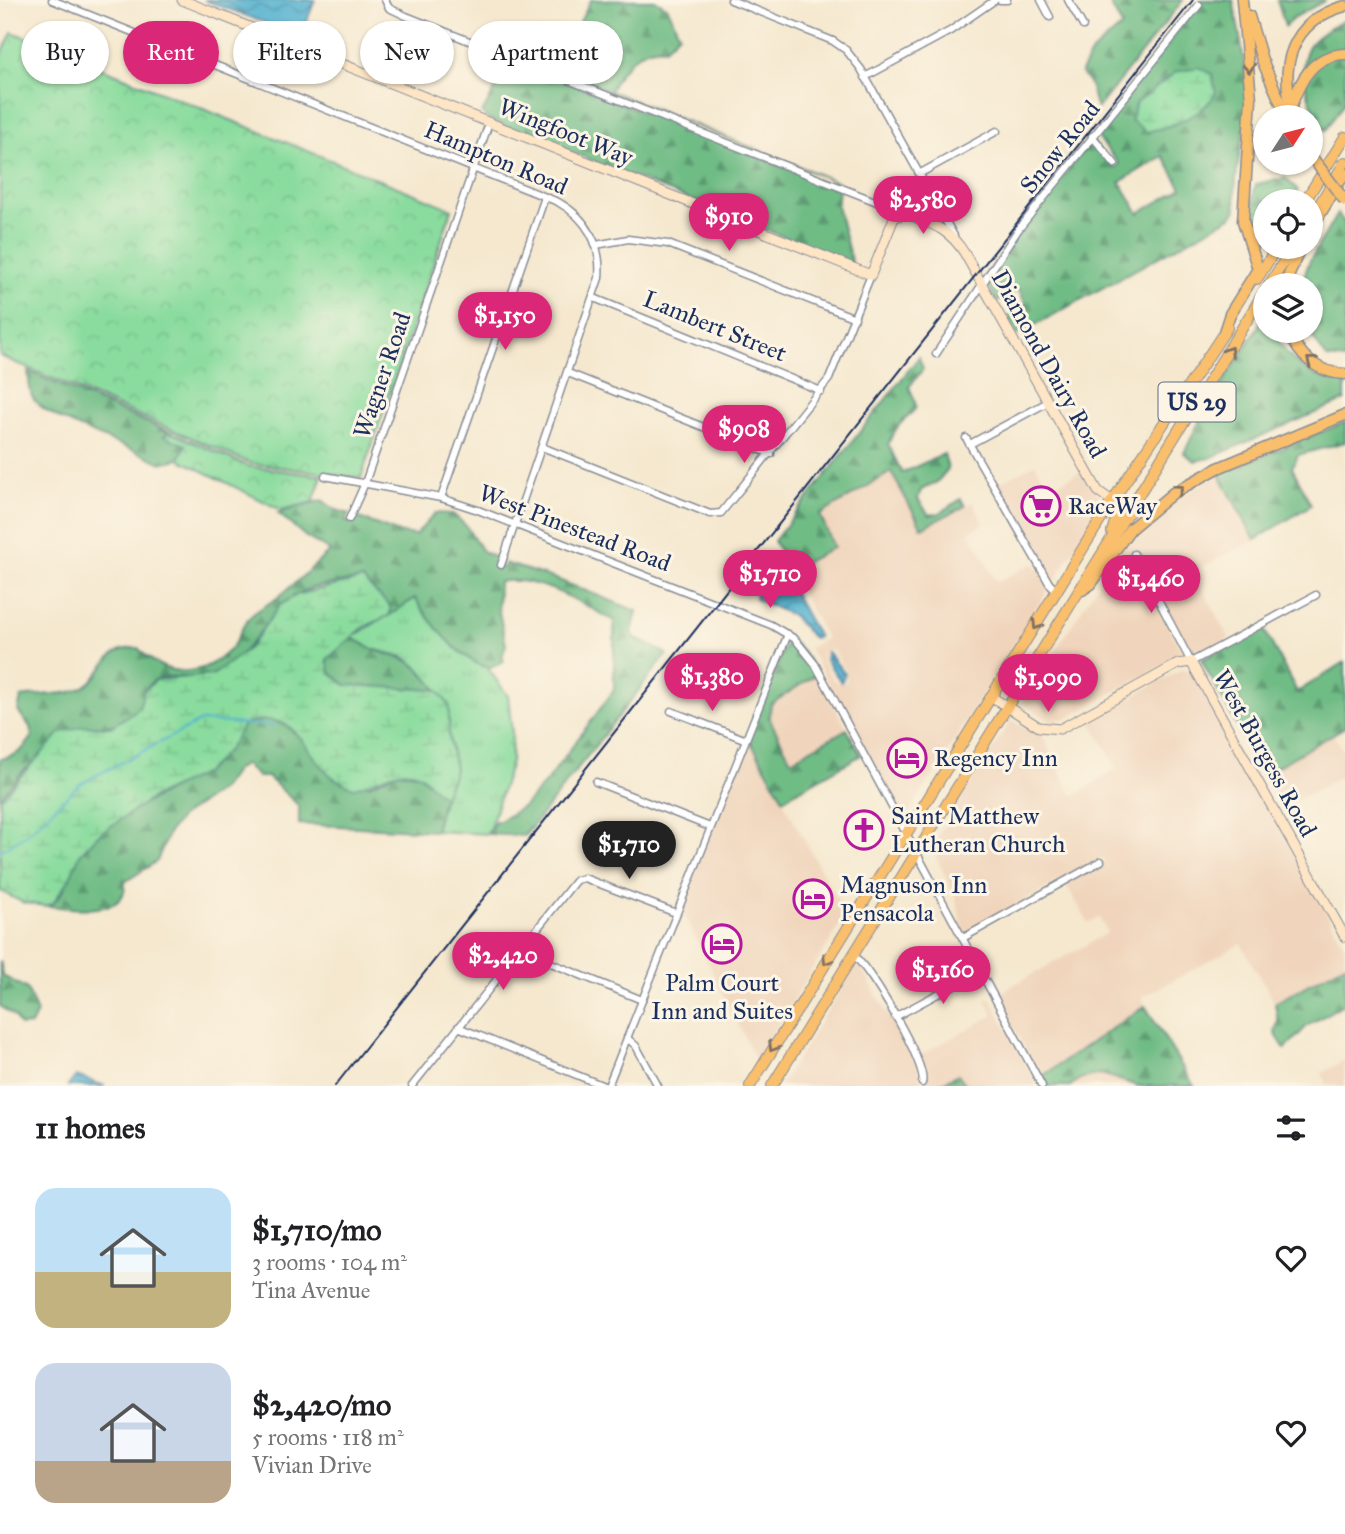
<!DOCTYPE html>
<html lang="en">
<head>
<meta charset="utf-8">
<style>
	:root { --surface:#fff; --page:#f6f6f6; --text:#202124; --muted:#757577; --accent:#db2777 }
	body { margin:0; font-family:"IM FELL Great Primer",serif; background:var(--page); color:var(--text); height:100vh; display:flex; flex-direction:column; font-size:26px; white-space:nowrap }
	* { box-sizing:border-box; margin:0 }
	p { font-size:23px; color:var(--muted) }
	.icon { flex:none; width:38px; height:38px; fill:none; stroke:currentColor; stroke-width:2; stroke-linecap:round; stroke-linejoin:round }
	.map { position:relative; height:1086px; overflow:hidden }
	.drawer { display:flex; flex-direction:column; background:var(--surface); flex:1 }
	.drawer>* { flex:none }
	.top-card { position:absolute; left:21px; top:21px; width:700px; height:63px; display:flex; gap:14px }
	.needle { width:46px; rotate:54deg }
	.fabs { position:absolute; left:1253px; top:105px; display:grid; gap:14px }
	.fabs a { display:grid; place-items:center; width:70px; height:70px; border-radius:50%; background:var(--surface); box-shadow:0 2px 5px #0004; font-size:35px }
	.price { position:absolute; translate:-50% -60px; padding:0 16px; border-radius:24px; background:var(--accent); color:#fff; font-size:23px; line-height:46px; filter:drop-shadow(0 2px 4px #0008) }
	.price::after { content:''; position:absolute; left:50%; top:42px; width:21px; height:16px; margin-left:-10px; background:inherit; clip-path:polygon(0 0,100% 0,50% 100%) }
	.price.current { background:#222; color:#fff }
	ul { padding:0; list-style:none }
	li { display:flex; align-items:center; gap:21px; height:175px; padding:0 35px }
	li span { display:grid; place-items:center; flex:none; width:196px; height:140px; border-radius:21px; color:#555 }
	li>.icon { margin-inline-start:auto }
	span .icon { width:84px; height:84px; fill:#fffc; stroke-width:1 }
	li b { font-size:30px }
	h2 { display:flex; justify-content:space-between; align-items:center; height:84px; padding:0 35px; font-size:30px }
	.pill { padding:0 24px; border-radius:32px; background:var(--surface); box-shadow:0 2px 5px #0004; font-size:24px; line-height:63px }
	.pill.current { background:var(--accent); color:#fff }
	.map>svg:first-child { display:block }
	.built { fill:#f0d5bc; fill-rule:evenodd }
	.grass { fill:url(#grass-tufts); stroke:#52867e; stroke-width:2 }
	.forest { fill:url(#forest-firs); stroke:#457672; stroke-width:2; fill-rule:evenodd }
	.wetland { fill:url(#wetland-marsh); stroke:#52867e; stroke-width:2 }
	.park { fill:url(#park-crowns); stroke:#52867e; stroke-width:2 }
	.water { fill:url(#water-waves); stroke:#367096; stroke-width:2 }
	.lines { fill:none; stroke-linecap:round; stroke-linejoin:round }
	.stream { stroke:#50b0cf; stroke-width:2 }
	.street-casing { stroke:#888c96; stroke-width:9 }
	.secondary-casing { stroke:#888c96; stroke-width:11 }
	.primary-casing { stroke:#888c96; stroke-width:12 }
	.highway-casing { stroke:#888c96; stroke-width:13 }
	.street { stroke:#fff; stroke-width:6 }
	.secondary { stroke:#fde5c5; stroke-width:9 }
	.primary { stroke:#f9bf6d; stroke-width:10 }
	.highway { stroke:#f9bf6d; stroke-width:10 }
	.rail { stroke:#1b2f5e; stroke-width:2 }
	.highway-bridge-casing { stroke:#888c96; stroke-width:13; stroke-linecap:butt }
	.highway-bridge { stroke:#f9bf6d; stroke-width:10 }
	.oneway { stroke:#7f7065 }
	.labels { text-anchor:middle; stroke-width:6; stroke-linejoin:round; paint-order:stroke }
	.shield { fill:#fcf5e5; stroke:#5e6a86; stroke-width:2 }
	.shield-label { font-size:23px; font-weight:bold; fill:#1b2f5e }
	.street-label { font-size:24px; fill:#1b2f5e; stroke:#fcf5e5 }
	.poi-label { font-size:24px; fill:#1b2f5e; stroke:#fcf5e5; text-anchor:start }
</style>
</head>
<body>
<div class="map">
<svg width="1345" height="1086" viewBox="0 0 1345 1086">
	<defs>
		<pattern id="grass-tufts" width="24" height="20" patternUnits="userSpaceOnUse" patternTransform="scale(1.75)"><rect width="24" height="20" fill="#8adc9e"/><path d="M3 7l-1-3M5 7V3M7 7l1-3M15 17l-1-3M17 17v-4M19 17l1-3" fill="none" stroke="#76bd8a"/></pattern>
		<pattern id="forest-firs" width="22" height="20" patternUnits="userSpaceOnUse" patternTransform="scale(1.75)"><rect width="22" height="20" fill="#6fbc85"/><path d="M5 1l3.5 6h-7zM16 11l3.5 6h-7z" fill="#5a9970"/></pattern>
		<pattern id="wetland-marsh" width="20" height="14" patternUnits="userSpaceOnUse" patternTransform="scale(1.75)"><rect width="20" height="14" fill="#8adc9e"/><path d="M1 5h8M5 5V1M11 12h8M15 12V8" fill="none" stroke="#76bd8a"/></pattern>
		<pattern id="park-crowns" width="20" height="18" patternUnits="userSpaceOnUse" patternTransform="scale(1.75)"><rect width="20" height="18" fill="#8adc9e"/><path d="M2 6a3 3 0 1 1 6 0M12 15a3 3 0 1 1 6 0" fill="none" stroke="#76bd8a"/></pattern>
		<pattern id="water-waves" width="16" height="10" patternUnits="userSpaceOnUse" patternTransform="scale(1.75)"><rect width="16" height="10" fill="#50b0cf"/><path d="M0 5q4-4 8 0t8 0" fill="none" stroke="#4290ab"/></pattern>
	</defs>
	<rect width="100%" height="100%" fill="#fcf5e5"/>
	<filter id="ink" filterUnits="userSpaceOnUse"><feTurbulence type="fractalNoise" baseFrequency=".0143" numOctaves="2"/><feDisplacementMap in="SourceGraphic" scale="14" xChannelSelector="R" yChannelSelector="G"/><feConvolveMatrix kernelMatrix="1 2 1 2 8 2 1 2 1" color-interpolation-filters="sRGB"/></filter>
	<filter id="wash" filterUnits="userSpaceOnUse"><feTurbulence type="fractalNoise" baseFrequency=".00686" numOctaves="4" result="noise"/><feDisplacementMap in="SourceGraphic" scale="28" xChannelSelector="R" yChannelSelector="G"/><feGaussianBlur stdDeviation="1.57" result="paint"/><feColorMatrix in="noise" values="0 0 0 0 0 0 0 0 0 0 0 0 0 0 0 0 0 1.4 0 .05"/><feComposite in="paint" operator="in"/></filter>
	<g filter="url(#wash)">
		<rect width="100%" height="100%" fill="#f5e8cf"/>
		<g class="built">
			<path d="M1035,464L1049,489L1083,470L1104,502L1053,583L997,484Z"/>
			<path d="M891,471L922,528L973,502L984,524L969,532L997,582L1034,563L1049,588L904,821L809,648L826,638L790,571L833,547L820,515ZM828,649L834,651L847,673L846,681L842,684L833,680L822,659V654Z"/>
			<path d="M1219,474L1255,540L1193,571L1229,638L1198,655L1190,653L1135,551L1130,554L1183,654L1067,718L1051,721L1022,703L1123,545L1166,507Z"/>
			<path d="M1181,670H1187L1196,678L1308,878L1345,947V964L1275,1003L1241,944L1142,997L1145,1006L1041,1077L996,995L1107,933L1099,917L1088,923L1066,884L1105,861L1102,857L964,934L955,897L931,846L1011,720L1043,737L1059,771L1072,794L1076,795L1117,768L1090,720Z"/>
			<path d="M817,674L847,729L791,761L769,717L771,704Z"/>
			<path d="M1333,733L1345,755V774L1283,808L1264,774Z"/>
			<path d="M748,738L846,915L756,1060L681,908Z"/>
			<path d="M858,962L919,1069L921,1079L918,1083L921,1086H780Z"/>
			<path d="M990,998L1035,1081V1086H967L958,1074L936,1086H923L927,1076L919,1056L994,1015L986,1000Z"/>
			<path d="M1345,1060V1086H1328L1322,1073Z"/>
			<path d="M1101,1074L1118,1079L1139,1086H1070L1082,1078Z"/>
		</g>
		<path class="grass" d="M415,598L455,648L487,667L508,696L512,733L511,762L488,834L435,831L441,804L455,770L449,737V705L419,668L404,657L372,649L351,638Z"/>
		<g class="forest">
			<path d="M591,0H655L668,8L679,34L665,48C638,44 621,69 610,91L840,183L555,70Z"/>
			<path d="M1108,0H1183L1097,109L1090,85L1081,72L1092,52L1122,26Z"/>
			<path d="M1202,0H1233C1240,37 1250,80 1246,118C1242,148 1232,180 1236,210L1231,217L1017,335L1007,317L1026,305L1019,289L997,302L984,277L1092,140L1114,168L1119,164L1096,135ZM1163,156L1182,188L1139,213L1120,182Z"/>
			<path d="M1277,0H1326L1293,18L1285,26Z"/>
			<path d="M1345,20V101L1325,131C1312,107 1294,73 1309,46C1316,35 1334,26 1345,20Z"/>
			<path d="M512,60L839,189L837,206L852,264L488,119L482,113Z"/>
			<path d="M1285,178L1298,190L1291,201H1265L1263,242C1247,224 1251,205 1256,184Z"/>
			<path d="M1337,214L1345,223V360L1327,358L1308,331H1311V285H1301L1310,260Z"/>
			<path d="M1261,322L1265,324V331H1274C1286,361 1313,380 1345,383V400L1210,458L1195,461L1184,453L1201,418Z"/>
			<path d="M919,357L923,369L909,387C921,414 916,406 900,424C895,429 891,438 888,444L902,473L944,454L948,469L937,482L921,490L918,499L929,515L940,513L961,499L965,506L922,528L891,472L820,515L834,547L790,571L774,541Z"/>
			<path d="M28,371L170,432L165,435L186,445L179,459L161,463C135,448 45,420 33,398C29,392 29,379 28,371Z"/>
			<path d="M1345,422V442L1298,455L1292,467L1311,505L1255,540L1219,474Z"/>
			<path d="M322,500L334,509L349,514L345,521L350,523L354,516L399,533L416,535L435,513L453,514L466,526L482,551L500,560L498,567L503,568L505,563L556,579L637,611L632,632L634,637L667,654L525,836L488,834L495,821H500L525,805L546,782L614,690V621C583,604 536,574 499,582L498,607L506,645L502,657L504,661C499,664 494,667 488,667C465,665 426,618 415,598L390,615L389,606L362,579C342,583 311,585 294,596C263,618 250,658 214,674C198,682 173,672 156,680C143,686 145,696 139,707C128,728 102,727 82,726L24,770L0,798V759C16,756 23,751 32,737L30,727L18,711L21,697C41,693 67,697 85,686C107,673 104,646 138,648C166,679 202,679 231,648C239,639 242,624 251,616C258,609 269,604 277,598C296,583 313,567 330,551L306,537L278,513Z"/>
			<path d="M1263,627L1297,692L1345,662V727L1264,774L1201,660Z"/>
			<path d="M351,638C360,640 366,647 375,650C413,662 411,658 437,690L346,685L330,673L327,659Z"/>
			<path d="M788,638L802,651L817,674L771,704L769,718L791,760L847,729L861,755L783,799L748,737Z"/>
			<path d="M267,718L287,726L305,742L330,775L370,785L397,772L418,774L444,796L435,831L299,824V806L268,777H258L245,764L236,770L223,788L181,817L168,834L157,861L125,882C128,919 69,907 47,906C67,898 69,869 81,853C86,846 93,839 100,833C151,791 208,785 244,724Z"/>
			<path d="M0,961L3,976L27,989L37,1013L31,1025L20,1026L15,1017L0,1006Z"/>
			<path d="M1345,964V1003L1307,1026L1285,1049L1275,1033L1278,1021L1275,1003Z"/>
			<path d="M1145,1006L1194,1086H1139L1101,1074L1082,1078L1070,1086H1045L1041,1077Z"/>
			<path d="M958,1074L967,1086H936Z"/>
		</g>
		<g class="wetland">
			<path d="M1198,67L1212,74L1216,93C1202,117 1172,126 1146,132L1131,120L1136,103L1176,72Z"/>
			<path d="M362,579L390,606V615L364,627L327,659L330,673L346,685L437,690L449,705V737L455,770L444,796C434,792 429,780 418,774C399,764 372,785 353,788C345,784 335,780 329,774C298,744 297,708 244,724L229,749L205,773L155,796L98,835L80,854L69,880L52,904L46,906L24,903L0,891V799L60,733L82,726L111,727L139,708L144,691L156,680L213,675L250,647L279,606L296,595Z"/>
		</g>
		<g class="park">
			<path d="M12,32L452,209L361,478L250,463L0,356V58Z"/>
			<path d="M170,432L248,466L322,476L313,502L281,510L179,459L186,445L164,436Z"/>
		</g>
		<g class="water">
			<path d="M204,0H315L301,36Z"/>
			<path d="M777,567L783,573L818,637L813,638L792,615L755,599L756,590Z"/>
			<path d="M827,652L845,674L841,682L825,658Z"/>
			<path d="M76,1076L105,1086H68Z"/>
		</g>
		<g class="lines">
			<path class="stream" d="M0,851L28,833L80,784L201,721L274,726"/>
		</g>
	</g>
	<g filter="url(#ink)">
		<g class="lines">
			<g class="street-casing">
				<g id="street">
					<path d="M52,0L558,202C587,218 602,245 599,278L501,565"/>
					<path d="M385,0L389,8L406,16L905,213"/>
					<path d="M731,0L833,41L846,50L861,69L954,236"/>
					<path d="M1000,0H1007"/>
					<path d="M1041,0L1050,17"/>
					<path d="M1068,0L1083,26"/>
					<path d="M865,77L950,31L995,0"/>
					<path d="M1092,136L1115,164"/>
					<path d="M919,174L997,131"/>
					<path d="M596,245L628,239L668,244L855,318"/>
					<path d="M594,298L821,391"/>
					<path d="M936,354L1018,230L1199,5"/>
					<path d="M568,373L771,454"/>
					<path d="M966,438L1049,583L1058,592"/>
					<path d="M970,444L1048,402"/>
					<path d="M542,447L710,514L721,513L829,379L871,275"/>
					<path d="M325,476L441,498L478,510L771,625L795,639L815,664L1042,1086"/>
					<path d="M441,498L545,197"/>
					<path d="M349,519L365,483L489,123"/>
					<path d="M1134,554L1191,662L1316,595"/>
					<path d="M671,711L744,739"/>
					<path d="M596,782L710,827"/>
					<path d="M963,938L1101,861"/>
					<path d="M519,950L642,1000"/>
					<path d="M853,955C869,966 929,1067 922,1083"/>
					<path d="M895,1017L980,971"/>
					<path d="M458,1027L604,1086"/>
					<path d="M627,1038L636,1046L658,1086"/>
					<path d="M412,1086L576,880L584,878L676,913"/>
					<path d="M608,1086L788,634"/>
				</g>
			</g>
			<g class="secondary-casing">
				<g id="secondary">
					<path d="M182,0L871,275L894,218L905,213C932,224 950,229 965,254L1098,491L1129,513"/>
					<path d="M992,697L1039,727L1060,729L1178,664L1191,662L1345,937"/>
				</g>
			</g>
			<g class="primary-casing">
				<g id="primary">
					<path d="M1305,201L1345,137"/>
					<path d="M1311,218L1345,162"/>
					<path d="M1257,279L1277,247"/>
					<path d="M1269,285L1293,247"/>
					<path d="M1111,503L1116,518L1112,532"/>
					<path d="M750,1086L1111,503L1227,328"/>
					<path d="M772,1086L1265,291"/>
				</g>
			</g>
			<g class="highway-casing">
				<g id="highway">
					<path d="M1249,16L1262,60L1287,117"/>
					<path d="M1291,106C1301,79 1313,55 1345,54"/>
					<path d="M1294,117C1278,67 1290,21 1345,6"/>
					<path d="M1311,229L1345,173"/>
					<path d="M1285,285L1300,247"/>
					<path d="M1289,331C1298,356 1318,373 1345,374"/>
					<path d="M1224,332L1230,314L1258,269L1243,221L1251,99L1242,0"/>
					<path d="M1082,590L1091,584L1130,529L1173,493L1218,468L1345,415"/>
				</g>
			</g>
			<use href="#street" class="street"/>
			<use href="#secondary" class="secondary"/>
			<use href="#primary" class="primary"/>
			<use href="#highway" class="highway"/>
			<path class="rail" d="M335,1086L1193,0"/>
			<g class="highway-bridge-casing">
				<path id="highway-bridge" d="M1311,156L1345,201"/>
			</g>
			<use href="#highway-bridge" class="highway-bridge"/>
		</g>
		<defs><path id="oneway-chevron" d="M-2-3.5L2.5 0L-2 3.5" fill="none" stroke-width="1.6" stroke-linecap="round" stroke-linejoin="round" transform="scale(1.75)"/></defs>
		<g class="oneway">
			<use href="#oneway-chevron" transform="translate(1249 68) rotate(86)"/>
			<use href="#oneway-chevron" transform="translate(1229 351) rotate(-59)"/>
			<use href="#oneway-chevron" transform="translate(1311 361) rotate(-142)"/>
			<use href="#oneway-chevron" transform="translate(1179 489) rotate(-33)"/>
			<use href="#oneway-chevron" transform="translate(1037 625) rotate(122)"/>
			<use href="#oneway-chevron" transform="translate(827 960) rotate(122)"/>
			<use href="#oneway-chevron" transform="translate(773 1047) rotate(122)"/>
		</g>
	</g>
	<defs>
		<g id="supermarket-ring" transform="scale(2.0125)"><circle r="9.5" fill="#fcf5e5" stroke="#b5179e" stroke-width="1.5"/><path d="M-6-5.5h2.5l.6 2H6L4.5 2H-2.5L-4.4-4H-6ZM-1.5 3.2a1.3 1.3 0 1 0 .1 0ZM3 3.2a1.3 1.3 0 1 0 .1 0Z" fill="#b5179e"/></g>
		<g id="hotel-ring" transform="scale(2.0125)"><circle r="9.5" fill="#fcf5e5" stroke="#b5179e" stroke-width="1.5"/><path d="M-6-4.5h1.5V1H6V5H4.5V3h-9V5H-6ZM-4 0a1.8 1.8 0 1 1 3.6 0ZM.5 0V-2.5h3Q6-2.5 6 0Z" fill="#b5179e"/></g>
		<g id="church-ring" transform="scale(2.0125)"><circle r="9.5" fill="#fcf5e5" stroke="#b5179e" stroke-width="1.5"/><path d="M-1.2-6h2.4v3.5h3.3v2.4h-3.3V6h-2.4V-.1h-3.3v-2.4h3.3Z" fill="#b5179e"/></g>
	</defs>
	<g fill-rule="evenodd">
		<use href="#supermarket-ring" x="1041" y="506"/>
		<use href="#hotel-ring" x="907" y="758"/>
		<use href="#church-ring" x="864" y="830"/>
		<use href="#hotel-ring" x="813" y="899"/>
		<use href="#hotel-ring" x="722" y="944"/>
	</g>
	<g class="labels">
		<rect class="shield" x="1158.5" y="382.5" width="77" height="39" rx="5"/>
		<g class="shield-label">
			<text x="1197" y="410">US 29</text>
		</g>
		<g class="street-label">
			<text transform="translate(566 132) rotate(22)" y="8">Wingfoot Way</text>
			<text transform="translate(1060 147) rotate(-51)" y="8">Snow Road</text>
			<text transform="translate(496 158) rotate(23)" y="8">Hampton Road</text>
			<text transform="translate(715 326) rotate(22)" y="8">Lambert Street</text>
			<text transform="translate(1049 364) rotate(61)" y="8">Diamond Dairy Road</text>
			<text transform="translate(382 375) rotate(-71)" y="8">Wagner Road</text>
			<text transform="translate(575 528) rotate(21)" y="8">West Pinestead Road</text>
			<text transform="translate(1265 753) rotate(61)" y="8">West Burgess Road</text>
		</g>
		<g class="poi-label">
			<text x="1068" y="514">RaceWay</text>
			<text x="934" y="766">Regency Inn</text>
			<text x="891" y="824">Saint Matthew<tspan x="891" dy="28">Lutheran Church</tspan></text>
			<text x="840" y="893">Magnuson Inn<tspan x="840" dy="28">Pensacola</tspan></text>
			<text x="722" y="991" text-anchor="middle">Palm Court<tspan x="722" dy="28">Inn and Suites</tspan></text>
		</g>
	</g>
</svg>
<div class="fabs">
<a><svg class="needle" viewBox="-14 -14 28 28"><path d="M0-13l5 13h-10z" fill="#e53935"/><path d="M0 13l5-13h-10z" fill="#757577"/></svg></a>
<a><svg class="icon" aria-label="locate" viewBox="0 0 24 24"><circle cx="12" cy="12" r="6"/><path d="M12 2v4M12 18v4M2 12h4M18 12h4"/></svg></a>
<a><svg class="icon" aria-label="layers" viewBox="0 0 24 24"><path d="M12 4l9 5-9 5-9-5zM3 14l9 5 9-5"/></svg></a>
</div>
<b class="price" style="left:923px;top:236px">$2,580</b>
<b class="price" style="left:729px;top:253px">$910</b>
<b class="price" style="left:505px;top:352px">$1,150</b>
<b class="price" style="left:744px;top:465px">$908</b>
<b class="price" style="left:770px;top:610px">$1,710</b>
<b class="price" style="left:1151px;top:615px">$1,460</b>
<b class="price" style="left:712px;top:713px">$1,380</b>
<b class="price" style="left:1048px;top:714px">$1,090</b>
<b class="price current" style="left:629px;top:881px">$1,710</b>
<b class="price" style="left:503px;top:992px">$2,420</b>
<b class="price" style="left:943px;top:1006px">$1,160</b>
<div class="top-card">
<a class="pill">Buy</a>
<a class="pill current">Rent</a>
<a class="pill">Filters</a>
<a class="pill">New</a>
<a class="pill">Apartment</a>
</div>
</div>
<section class="drawer">
<h2>11 homes<svg class="icon" aria-label="filters" viewBox="0 0 24 24"><path d="M4 7h16M4 17h16"/><circle cx="9" cy="7" r="2"/><circle cx="15" cy="17" r="2"/></svg></h2>
<ul>
<li><span style="background:linear-gradient(#bfe0f5 60%,#c2b280 0)"><svg class="icon" aria-label="home" viewBox="0 0 24 24"><path d="M3 11l9-7 9 7M6 9v11h12V9"/></svg></span><div><b>$1,710/mo</b><p>3 rooms · 104 m²</p><p>Tina Avenue</p></div><svg class="icon" aria-label="heart" viewBox="0 0 24 24"><path d="M12 20l-8-8c-3-5 5-10 8-4 3-6 11-1 8 4z"/></svg></li>
<li><span style="background:linear-gradient(#c9d6e8 70%,#b9a48a 0)"><svg class="icon" aria-label="home" viewBox="0 0 24 24"><path d="M3 11l9-7 9 7M6 9v11h12V9"/></svg></span><div><b>$2,420/mo</b><p>5 rooms · 118 m²</p><p>Vivian Drive</p></div><svg class="icon" aria-label="heart" viewBox="0 0 24 24"><path d="M12 20l-8-8c-3-5 5-10 8-4 3-6 11-1 8 4z"/></svg></li>
</ul>
</section>
</body>
</html>
